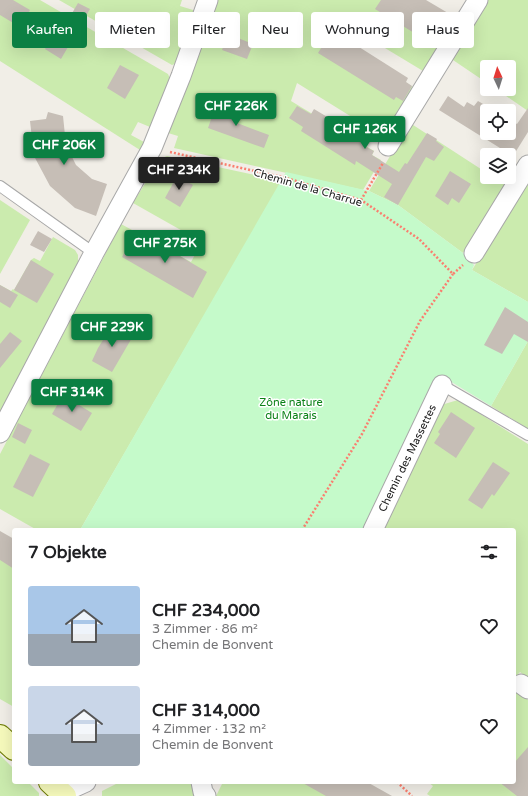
<!DOCTYPE html>
<html lang="de">
<head>
<meta charset="utf-8">
<style>
	:root { --surface:#fff; --page:#f6f6f6; --text:#202124; --muted:#757577; --accent:#0b8043 }
	body { margin:0; font-family:"Varela Round",sans-serif; background:var(--page); color:var(--text); height:100vh; display:flex; flex-direction:column; font-size:15px; white-space:nowrap }
	* { box-sizing:border-box; margin:0 }
	p { font-size:13px; color:var(--muted) }
	.icon { flex:none; width:22px; height:22px; fill:none; stroke:currentColor; stroke-width:2; stroke-linecap:round; stroke-linejoin:round }
	.map { position:relative; flex:1; overflow:hidden }
	.drawer { position:absolute; left:12px; top:528px; width:504px; height:256px; display:flex; flex-direction:column; background:var(--surface); border-radius:4px; box-shadow:0 4px 16px #0002 }
	.drawer>* { flex:none }
	.hud { position:absolute; left:12px; top:12px; width:504px; height:36px; display:flex; gap:8px }
	.needle { width:26px; rotate:356deg }
	.controls { position:absolute; left:480px; top:60px; display:grid; gap:8px }
	.controls a { display:grid; place-items:center; width:36px; height:36px; border-radius:4px; background:var(--surface); box-shadow:0 4px 16px #0002; font-size:20px }
	.price { position:absolute; translate:-50% -34px; padding:0 9px; border-radius:4px; background:var(--accent); color:#fff; font-size:13px; line-height:26px; filter:drop-shadow(0 1px 2px #0008) }
	.price::after { content:''; position:absolute; left:50%; top:24px; width:12px; height:9px; margin-left:-6px; background:inherit; clip-path:polygon(0 0,100% 0,50% 100%) }
	.price.on { background:#222; color:#fff }
	ul { padding:0; list-style:none }
	li { display:flex; align-items:center; gap:12px; height:100px; padding:0 16px }
	li span { display:grid; place-items:center; flex:none; width:112px; height:80px; border-radius:4px; color:#555 }
	li>.icon { margin-inline-start:auto }
	span .icon { width:48px; height:48px; fill:#fffc; stroke-width:1 }
	li b { font-size:17px }
	h2 { display:flex; justify-content:space-between; align-items:center; height:48px; padding:0 16px; font-size:17px }
	.tag { padding:0 14px; border-radius:4px; background:var(--surface); box-shadow:0 4px 16px #0002; font-size:14px; line-height:36px }
	.tag.on { background:var(--accent); color:#fff }
	.map>svg:first-child { display:block }
	.grass { fill:#cbebae }
	.park { fill:#c5faca }
	.building { fill:#c6beb6 }
	.lines { fill:none; stroke-linecap:round; stroke-linejoin:round }
	.lane-casing { stroke:#a8a8a8; stroke-width:12 }
	.street-casing { stroke:#a8a8a8; stroke-width:21 }
	.secondary-casing { stroke:#6d7b04; stroke-width:24 }
	.path { stroke:#fa7f6f; stroke-width:2.5; stroke-dasharray:2 2; stroke-linecap:butt }
	.lane { stroke:#fff; stroke-width:10 }
	.street { stroke:#fff; stroke-width:19 }
	.secondary { stroke:#f6fabc; stroke-width:22 }
	.labels { text-anchor:middle; stroke-width:3; stroke-linejoin:round; paint-order:stroke }
	.street-label { font-size:11px; fill:#212121; stroke:#fff }
	.park-label { font-size:11px; fill:#0b8217; stroke:#fff }
</style>
</head>
<body>
<div class="map">
<svg width="528" height="796" viewBox="0 0 528 796">
	<rect width="100%" height="100%" fill="#f1eee7"/>
	<g class="grass">
		<path d="M0,0H40L168,74L171,81L150,127L138,122L131,135L144,142L140,150L0,61Z"/>
		<path d="M59,0H182L180,6L193,10L195,18L180,62L172,65Z"/>
		<path d="M212,0H416L453,22L423,71L327,13L321,25L356,46L354,50L413,87L384,137L297,83L291,101L374,151L372,155L381,160L363,190L174,148L178,136L168,133Z"/>
		<path d="M486,0H528V111L496,89H509V67H487V83L450,58Z"/>
		<path d="M410,123L487,173V177H494L506,185L463,253L398,205L369,191Z"/>
		<path d="M167,156L282,181L80,530H37L0,509V454L121,224L191,262L202,242L133,203L160,159Z"/>
		<path d="M528,180V302L472,270Z"/>
		<path d="M0,200L30,220L0,274Z"/>
		<path d="M53,237L75,250L78,255V262L0,419V285L11,291L13,289L14,290L31,260L34,258L40,261Z"/>
		<path d="M528,341V429L491,406Z"/>
		<path d="M458,400L528,444V678L520,672L514,679V530H383L441,405Z"/>
		<path d="M0,555L14,560V707L0,699Z"/>
		<path d="M514,689L528,700V796H430L427,794L433,786L428,782H514Z"/>
		<path d="M0,755L14,769V782H28L39,793V796H0Z"/>
		<path d="M120,782H190L195,796H102V791Z"/>
		<path d="M223,782H350L347,796H216Z"/>
	</g>
	<path class="park" d="M286,172L369,191L398,205L463,253L474,265L472,270L528,302V341L491,406L440,375L368,530H80Z"/>
	<g class="building">
		<path d="M0,0H13L30,10L20,27L0,15Z"/>
		<path d="M381,0H426L448,13L445,17L452,21L442,37L436,32L429,42L375,9Z"/>
		<path d="M78,3L90,9L61,59L45,49L60,24L64,27Z"/>
		<path d="M331,32L347,42L348,40L408,78L406,82L412,86L403,101L396,97L394,100L318,53Z"/>
		<path d="M228,34L253,44L247,59L222,50Z"/>
		<path d="M120,65L139,75L125,99L107,88Z"/>
		<path d="M448,96L464,107L467,102L474,106L478,101L495,111H487V133H509V120L517,124L528,108V132L513,156L439,110Z"/>
		<path d="M216,105L240,114L237,123L269,135L264,148L208,128Z"/>
		<path d="M297,106L311,114L314,109L369,142L366,147L374,151L372,155L399,172L405,163L407,164L427,133L437,139L436,141L444,147L434,161L426,157L398,205L384,197L392,184L356,161L355,165L301,131L303,127L289,118Z"/>
		<path d="M48,112L63,116L66,145L76,165L92,179L107,184L96,216L75,208L50,186L34,156L30,121L46,119Z"/>
		<path d="M450,171L471,184L459,203L452,198L448,205L435,196Z"/>
		<path d="M177,176L193,185L180,207L165,198Z"/>
		<path d="M38,231L52,239L44,252L30,245Z"/>
		<path d="M137,231L207,272L193,298L122,257Z"/>
		<path d="M31,260L54,274L37,303L14,290Z"/>
		<path d="M0,285L18,295L10,308L0,302Z"/>
		<path d="M505,307L528,322V342L514,334L502,354L484,345Z"/>
		<path d="M113,324L133,336L112,372L92,361L98,348Z"/>
		<path d="M10,332L22,341L0,368V344Z"/>
		<path d="M63,395L92,413L81,431L52,414Z"/>
		<path d="M451,412L475,428L456,458L434,443L440,434L438,432Z"/>
		<path d="M18,423L32,430L25,444L12,437Z"/>
		<path d="M30,454L50,464L33,497L13,487Z"/>
		<path d="M493,462L510,473L494,496L492,494L482,509L468,500Z"/>
		<path d="M0,531L14,539V569L0,560Z"/>
		<path d="M528,747V796H517L499,782H514V763Z"/>
		<path d="M301,782H367L392,796H326Z"/>
	</g>
	<g class="lines">
		<g class="lane-casing">
			<g id="lane">
				<path d="M0,186L94,253"/>
				<path d="M442,385L528,435"/>
			</g>
		</g>
		<g class="street-casing">
			<g id="street">
				<path d="M388,146L478,0"/>
				<path d="M474,253L528,165"/>
				<path d="M0,433L94,253L152,148L181,76L208,0"/>
				<path d="M373,530L442,385"/>
				<path d="M521,684L528,689"/>
				<path d="M201,782L203,792L206,796"/>
				<path d="M60,796L62,793L86,782"/>
			</g>
		</g>
		<g class="secondary-casing">
			<g id="secondary">
				<path d="M0,736L14,749"/>
				<path d="M50,782L65,796"/>
			</g>
		</g>
		<g class="path">
			<path d="M170,152L286,178L361,200L419,239L453,274L463,265"/>
			<path d="M361,200L383,163"/>
			<path d="M302,530L362,434L420,321L453,274"/>
			<path d="M397,782L412,796"/>
		</g>
		<use href="#lane" class="lane"/>
		<use href="#street" class="street"/>
		<use href="#secondary" class="secondary"/>
	</g>
	<g class="labels">
		<g class="street-label">
			<text transform="translate(308 187) rotate(16)" y="4">Chemin de la Charrue</text>
			<text transform="translate(407 458) rotate(-64)" y="4">Chemin des Massettes</text>
		</g>
		<g class="park-label">
			<text x="291" y="406">Zône nature<tspan x="291" dy="13">du Marais</tspan></text>
		</g>
	</g>
</svg>
<div class="controls">
<a><svg class="needle" viewBox="-14 -14 28 28"><path d="M0-13l5 13h-10z" fill="#e53935"/><path d="M0 13l5-13h-10z" fill="#757577"/></svg></a>
<a><svg class="icon" aria-label="locate" viewBox="0 0 24 24"><circle cx="12" cy="12" r="6"/><path d="M12 2v4M12 18v4M2 12h4M18 12h4"/></svg></a>
<a><svg class="icon" aria-label="layers" viewBox="0 0 24 24"><path d="M12 4l9 5-9 5-9-5zM3 14l9 5 9-5"/></svg></a>
</div>
<b class="price" style="left:236px;top:127px">CHF 226K</b>
<b class="price" style="left:365px;top:150px">CHF 126K</b>
<b class="price" style="left:64px;top:166px">CHF 206K</b>
<b class="price on" style="left:179px;top:191px">CHF 234K</b>
<b class="price" style="left:165px;top:264px">CHF 275K</b>
<b class="price" style="left:112px;top:348px">CHF 229K</b>
<b class="price" style="left:72px;top:413px">CHF 314K</b>
<div class="hud">
<a class="tag on">Kaufen</a>
<a class="tag">Mieten</a>
<a class="tag">Filter</a>
<a class="tag">Neu</a>
<a class="tag">Wohnung</a>
<a class="tag">Haus</a>
</div>
<section class="drawer">
<h2>7 Objekte<svg class="icon" aria-label="filters" viewBox="0 0 24 24"><path d="M4 7h16M4 17h16"/><circle cx="9" cy="7" r="2"/><circle cx="15" cy="17" r="2"/></svg></h2>
<ul>
<li><span style="background:linear-gradient(#a9c7e8 60%,#9aa5b1 0)"><svg class="icon" aria-label="home" viewBox="0 0 24 24"><path d="M3 11l9-7 9 7M6 9v11h12V9"/></svg></span><div><b>CHF 234,000</b><p>3 Zimmer · 86 m²</p><p>Chemin de Bonvent</p></div><svg class="icon" aria-label="heart" viewBox="0 0 24 24"><path d="M12 20l-8-8c-3-5 5-10 8-4 3-6 11-1 8 4z"/></svg></li>
<li><span style="background:linear-gradient(#c9d6e8 60%,#9aa5b1 0)"><svg class="icon" aria-label="home" viewBox="0 0 24 24"><path d="M3 11l9-7 9 7M6 9v11h12V9"/></svg></span><div><b>CHF 314,000</b><p>4 Zimmer · 132 m²</p><p>Chemin de Bonvent</p></div><svg class="icon" aria-label="heart" viewBox="0 0 24 24"><path d="M12 20l-8-8c-3-5 5-10 8-4 3-6 11-1 8 4z"/></svg></li>
</ul>
</section>
</div>
</body>
</html>
